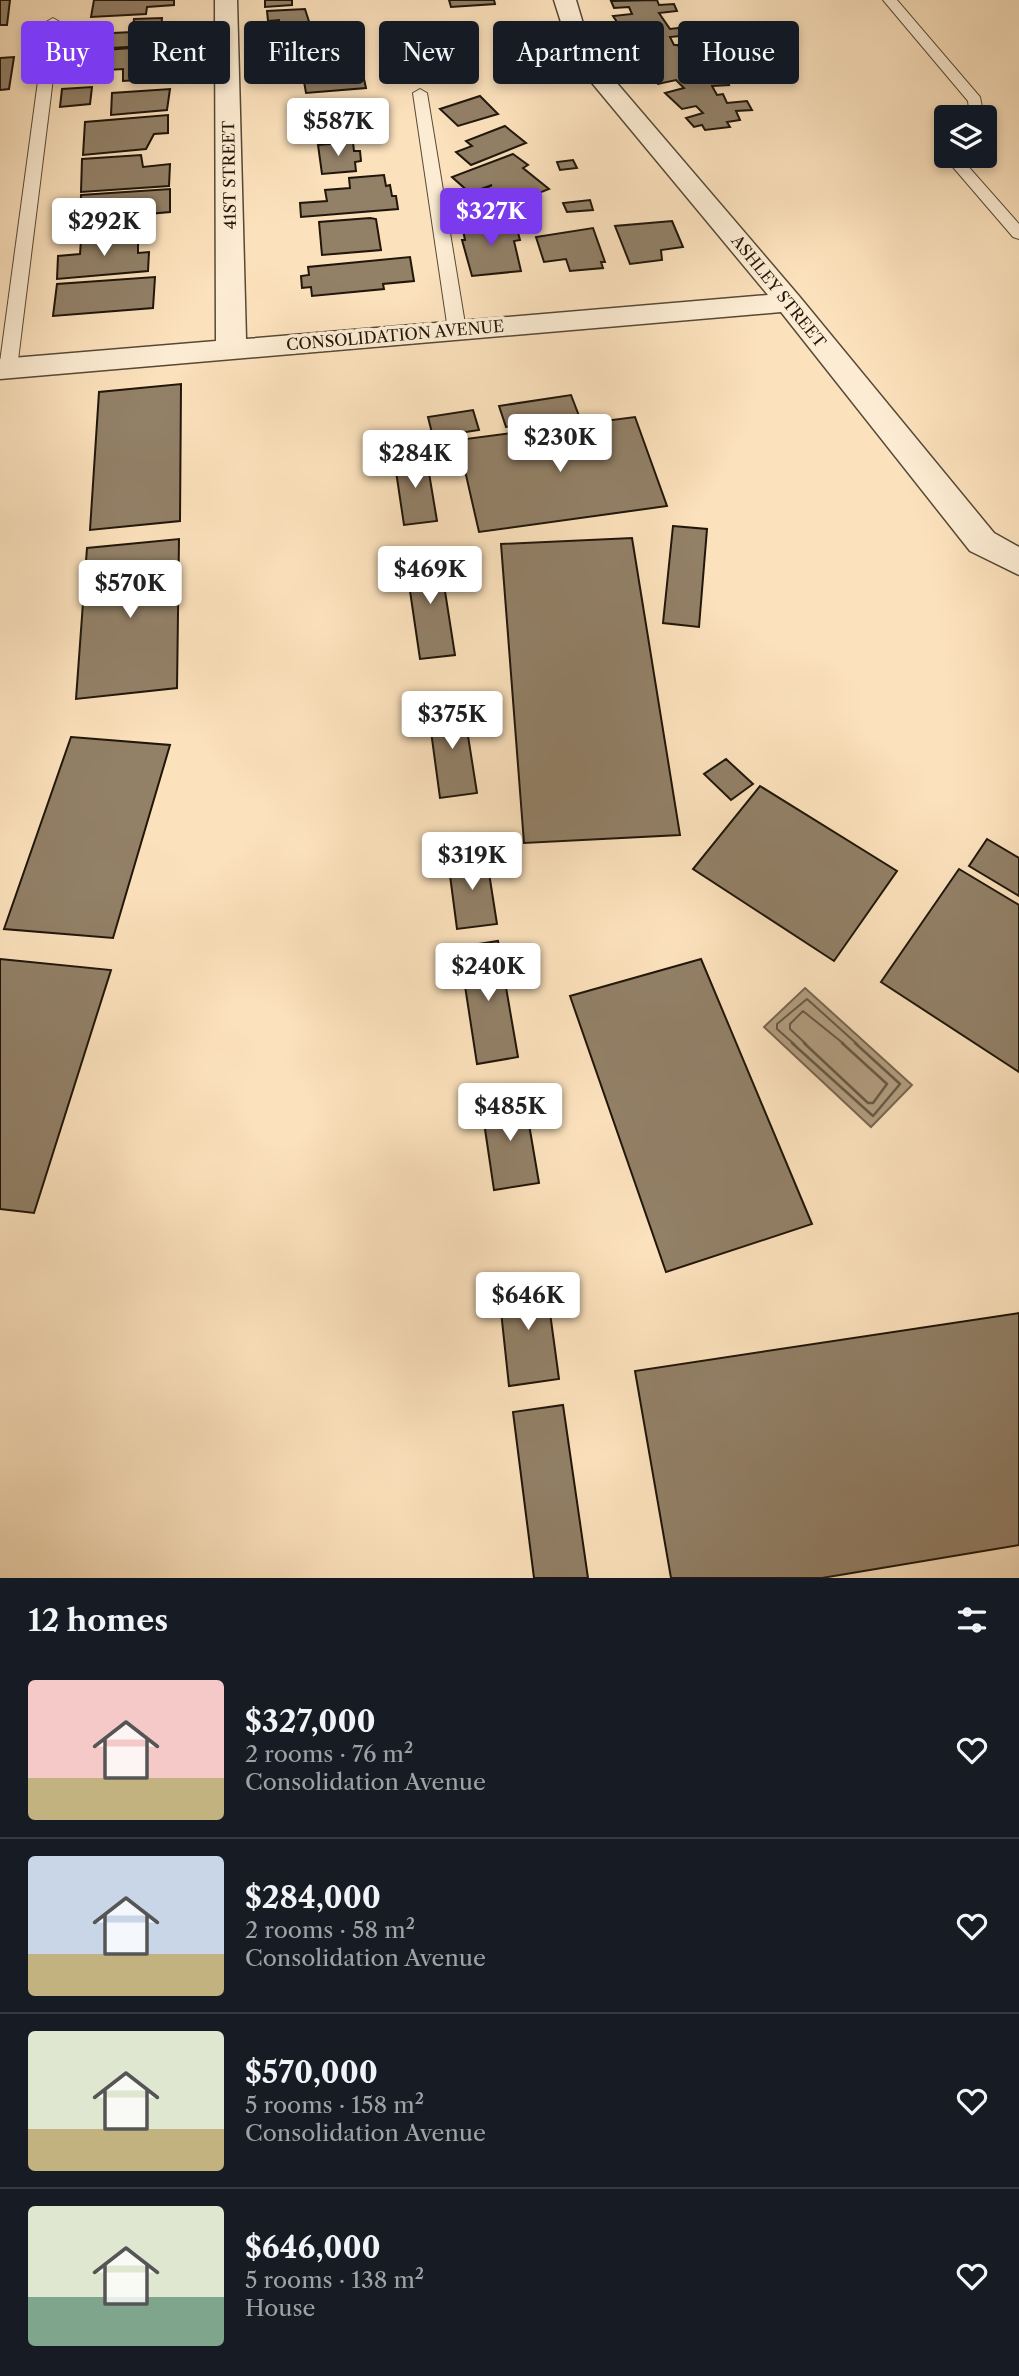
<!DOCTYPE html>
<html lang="en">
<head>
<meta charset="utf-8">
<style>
	:root { --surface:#171b24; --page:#20242c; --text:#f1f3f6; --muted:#9ea1a6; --line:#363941; --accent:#7c3aed }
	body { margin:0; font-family:"Libre Caslon Text",serif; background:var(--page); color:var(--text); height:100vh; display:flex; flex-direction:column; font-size:26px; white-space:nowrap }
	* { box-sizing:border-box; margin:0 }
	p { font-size:23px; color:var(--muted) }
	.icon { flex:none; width:38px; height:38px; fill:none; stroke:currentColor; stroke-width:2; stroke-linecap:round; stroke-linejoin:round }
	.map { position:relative; height:1578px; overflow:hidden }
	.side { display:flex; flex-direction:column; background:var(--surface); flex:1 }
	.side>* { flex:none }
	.banner { position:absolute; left:21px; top:21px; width:978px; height:63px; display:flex; gap:14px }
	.controls { position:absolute; left:934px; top:105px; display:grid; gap:14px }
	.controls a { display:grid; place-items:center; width:63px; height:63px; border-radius:7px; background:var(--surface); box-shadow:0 4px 10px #0003; font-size:35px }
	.price { position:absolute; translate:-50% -60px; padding:0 16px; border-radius:7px; background:#fff; color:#222; font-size:23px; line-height:46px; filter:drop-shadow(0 2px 4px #0008) }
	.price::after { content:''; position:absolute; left:50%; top:42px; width:21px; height:16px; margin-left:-10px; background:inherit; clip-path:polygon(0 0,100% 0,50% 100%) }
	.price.active { background:var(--accent); color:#fff }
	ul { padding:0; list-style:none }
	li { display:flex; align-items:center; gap:21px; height:175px; padding:0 28px }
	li+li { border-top:2px solid var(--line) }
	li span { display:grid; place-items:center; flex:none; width:196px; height:140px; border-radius:7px; color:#555 }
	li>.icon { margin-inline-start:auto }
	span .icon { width:84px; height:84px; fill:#fffc; stroke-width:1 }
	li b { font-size:30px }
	h2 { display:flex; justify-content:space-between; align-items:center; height:84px; padding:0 28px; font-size:30px }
	.chip { padding:0 24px; border-radius:7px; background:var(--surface); box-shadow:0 4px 10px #0003; font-size:24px; line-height:63px }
	.chip.active { background:var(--accent); color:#fff }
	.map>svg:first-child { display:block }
	.water { fill:#b19c7f; stroke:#776650; stroke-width:2 }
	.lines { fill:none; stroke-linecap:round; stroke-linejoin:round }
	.shore-far1 { stroke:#685944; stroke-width:2 }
	.shore { stroke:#685944; stroke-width:2.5 }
	.building { fill:#928067; stroke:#20160a; stroke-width:2 }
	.service-casing { stroke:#574936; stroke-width:2 }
	.minor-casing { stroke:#574936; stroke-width:3 }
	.service { fill:#fcecd3; fill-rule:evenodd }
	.minor { fill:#fcecd3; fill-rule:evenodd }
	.labels { text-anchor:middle; stroke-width:7; stroke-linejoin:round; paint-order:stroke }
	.far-street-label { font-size:16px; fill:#20160a; stroke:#fcecd3 }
</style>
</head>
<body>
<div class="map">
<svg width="1019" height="1578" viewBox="0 0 1019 1578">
	<rect width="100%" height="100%" fill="#fbe1bc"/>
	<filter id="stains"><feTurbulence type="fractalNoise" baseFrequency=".00286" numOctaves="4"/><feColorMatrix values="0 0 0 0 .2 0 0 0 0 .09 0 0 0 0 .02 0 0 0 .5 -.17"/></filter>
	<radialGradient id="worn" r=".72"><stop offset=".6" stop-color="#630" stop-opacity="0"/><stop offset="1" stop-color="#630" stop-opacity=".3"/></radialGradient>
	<path class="water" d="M805,988L912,1085L871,1127L764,1027Z"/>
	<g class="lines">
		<g class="shore-far1">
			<path d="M794,1044L777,1029V1024L807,999L857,1044"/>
			<path d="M806,1044L790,1029V1024L803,1011L844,1044"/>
		</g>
		<g class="shore">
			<path d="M792,1043L873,1116L900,1084L855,1043"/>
			<path d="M804,1043L868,1103H873L887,1084L842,1043"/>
		</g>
	</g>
	<g class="building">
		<path d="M0,0H10L7,25H0Z"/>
		<path d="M94,0H174V5L147,7L146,14L91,17Z"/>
		<path d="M265,0H292V5L265,7Z"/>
		<path d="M449,0H494L495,4L451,7Z"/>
		<path d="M657,0L659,5L674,4L677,11L659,13L670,29L686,27L690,35L670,37L674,45H678L681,53L704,51L708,59L690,61L694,69L700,68L704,78L725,76L729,85L712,86L717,95L723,94L727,103L747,101L752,110L736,111L740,120L727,122L730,127L705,130L702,125L694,127L686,118L703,113L696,106L682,109L665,93L684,88L676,80L658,84L644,68L662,64L654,56L639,59L632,52L635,51L633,48H626L622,40L642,38L638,30L623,31L613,16L632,14L629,7L614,8L611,1Z"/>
		<path d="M305,9L313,34L278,37L279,20L268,21L267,11Z"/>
		<path d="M162,18L161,32L178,31V44L111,48L113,33L133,32L134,19Z"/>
		<path d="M171,45V78L123,81V69L76,72L78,52Z"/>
		<path d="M347,47L350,63L288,68L286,52Z"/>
		<path d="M14,57L9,89L0,90V58Z"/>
		<path d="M362,70L366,88L306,93L303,76Z"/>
		<path d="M92,87L90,104L60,107L62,89Z"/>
		<path d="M170,89L167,110L111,115L112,93Z"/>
		<path d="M480,96L498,114L458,126L440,109Z"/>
		<path d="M360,103L362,111H367L369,122L363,123L365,130L328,133L324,106Z"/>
		<path d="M168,115V133L154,134L146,149L83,155L85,122Z"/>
		<path d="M505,126L526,143L471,165L456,152L472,146L466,141Z"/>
		<path d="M353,142L354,151H360L361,161L355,162L356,171L322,174L318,145Z"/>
		<path d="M513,154L528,165L523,168L549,189L506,206L484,189L492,185L470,193L452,177Z"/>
		<path d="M141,155L143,167L170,164L169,186L81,192L82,159Z"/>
		<path d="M573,160L577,168L560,170L557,162Z"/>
		<path d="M384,175L386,186L390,185L392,196H396L398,209L301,217L300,203L327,201L325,190L350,188L349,178Z"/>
		<path d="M170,189V212L148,214L147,230L80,235L81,195Z"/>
		<path d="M590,200L593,210L567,212L563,203Z"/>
		<path d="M370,218L376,219L381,250L322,255L319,222Z"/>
		<path d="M509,221L511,229H517L520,240L514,241L521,271L472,276L462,240H465L462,225Z"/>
		<path d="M672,221L683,247L661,250L662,260L630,264L615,226Z"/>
		<path d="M593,228L605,262H601L603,268L570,271L566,259L544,262L536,237Z"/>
		<path d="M138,235V253L149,252L148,271L57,279L58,256L80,254L81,240Z"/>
		<path d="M410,257L414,281L383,284L384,289L312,296L311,287L302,288L301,276L309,275L308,267Z"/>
		<path d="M155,277L153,308L53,316L57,284Z"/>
		<path d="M181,384L180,521L90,530L99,392Z"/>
		<path d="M571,395L579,416L506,427L499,406Z"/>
		<path d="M473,410L479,430L433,437L428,417Z"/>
		<path d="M635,417L667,506L479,532L458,440Z"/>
		<path d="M426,455L437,521L404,525L394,458Z"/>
		<path d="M673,526L707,529L699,627L663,623Z"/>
		<path d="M632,538L680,835L524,843L501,544Z"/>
		<path d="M179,539L177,688L76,699L87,548Z"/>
		<path d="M439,553L455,655L420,659L405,557Z"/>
		<path d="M463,704L477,793L440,798L428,709Z"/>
		<path d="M71,737L170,745L113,938L4,929Z"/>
		<path d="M726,759L753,784L731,800L704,774Z"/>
		<path d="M760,786L897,871L834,961L693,869Z"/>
		<path d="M987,839L1019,858V896L969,866Z"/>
		<path d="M486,854L497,924L457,929L448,860Z"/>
		<path d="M959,869L1019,905V1072L881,982Z"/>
		<path d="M498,941L518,1057L477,1064L459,947Z"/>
		<path d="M0,959L111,970L34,1213L0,1209Z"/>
		<path d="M701,959L812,1224L666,1272L570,996Z"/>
		<path d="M524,1095L539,1183L494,1190L481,1102Z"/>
		<path d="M545,1276L559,1379L509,1386L498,1283Z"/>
		<path d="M1019,1313V1545L822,1578H671L635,1371Z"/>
		<path d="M563,1405L588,1578H534L513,1412Z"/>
	</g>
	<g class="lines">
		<g class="service-casing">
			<g id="service">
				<path d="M883,0H897L980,97L984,117H970L968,101Z"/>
				<path d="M53,18L60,22L17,368L8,374L2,372L0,362L46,22Z"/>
				<path d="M420,89L427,93L466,330L457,336L448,330L413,93Z"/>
				<path d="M946,153L947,156H959L1019,224V239L1013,237L946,159Z"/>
			</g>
		</g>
		<g class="minor-casing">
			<path id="minor" d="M215,0H237L246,339L768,295L573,60L554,0H576L592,54L799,296L994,533L1019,547V575L970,551L781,312L0,379V359L216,341Z"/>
		</g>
		<use href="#service" class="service"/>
		<use href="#minor" class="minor"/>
	</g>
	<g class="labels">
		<g class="far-street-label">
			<text transform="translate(229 175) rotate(-91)" y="6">41ST STREET</text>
			<text transform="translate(779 291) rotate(51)" y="6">ASHLEY STREET</text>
			<text transform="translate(395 335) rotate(-5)" y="6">CONSOLIDATION AVENUE</text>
		</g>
	</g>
	<rect width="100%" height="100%" filter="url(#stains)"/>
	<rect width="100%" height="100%" fill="url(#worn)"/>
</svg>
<div class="controls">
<a><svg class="icon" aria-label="layers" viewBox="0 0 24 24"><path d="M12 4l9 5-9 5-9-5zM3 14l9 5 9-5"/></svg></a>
</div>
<b class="price" style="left:338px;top:158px">$587K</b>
<b class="price active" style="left:491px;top:248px">$327K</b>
<b class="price" style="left:104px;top:258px">$292K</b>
<b class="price" style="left:560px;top:474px">$230K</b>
<b class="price" style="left:415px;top:490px">$284K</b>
<b class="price" style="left:430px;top:606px">$469K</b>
<b class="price" style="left:130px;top:620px">$570K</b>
<b class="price" style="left:452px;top:751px">$375K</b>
<b class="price" style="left:472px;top:892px">$319K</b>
<b class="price" style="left:488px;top:1003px">$240K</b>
<b class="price" style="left:510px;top:1143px">$485K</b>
<b class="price" style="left:528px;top:1332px">$646K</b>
<div class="banner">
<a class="chip active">Buy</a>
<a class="chip">Rent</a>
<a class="chip">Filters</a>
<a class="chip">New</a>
<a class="chip">Apartment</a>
<a class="chip">House</a>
</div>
</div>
<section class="side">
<h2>12 homes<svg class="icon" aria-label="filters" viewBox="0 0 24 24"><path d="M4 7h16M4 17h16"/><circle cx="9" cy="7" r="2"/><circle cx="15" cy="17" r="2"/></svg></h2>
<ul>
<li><span style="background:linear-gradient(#f6c9c9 70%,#c2b280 0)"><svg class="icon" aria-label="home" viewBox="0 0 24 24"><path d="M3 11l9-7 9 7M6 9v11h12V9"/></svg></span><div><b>$327,000</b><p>2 rooms · 76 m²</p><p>Consolidation Avenue</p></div><svg class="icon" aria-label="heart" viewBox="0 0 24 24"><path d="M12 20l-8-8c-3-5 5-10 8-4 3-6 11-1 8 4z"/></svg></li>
<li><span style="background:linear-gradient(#c9d6e8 70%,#c2b280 0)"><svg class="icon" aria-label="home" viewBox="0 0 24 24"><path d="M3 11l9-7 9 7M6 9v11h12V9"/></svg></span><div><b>$284,000</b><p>2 rooms · 58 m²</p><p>Consolidation Avenue</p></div><svg class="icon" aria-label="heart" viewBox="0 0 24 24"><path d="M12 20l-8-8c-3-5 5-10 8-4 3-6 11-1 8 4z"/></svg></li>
<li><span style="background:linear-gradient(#dfe7d0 70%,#c2b280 0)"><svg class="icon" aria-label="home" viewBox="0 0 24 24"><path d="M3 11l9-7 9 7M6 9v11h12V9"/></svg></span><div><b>$570,000</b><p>5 rooms · 158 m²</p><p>Consolidation Avenue</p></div><svg class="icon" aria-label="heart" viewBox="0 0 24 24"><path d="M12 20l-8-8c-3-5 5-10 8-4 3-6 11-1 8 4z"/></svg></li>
<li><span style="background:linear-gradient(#dfe7d0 65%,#7fa58c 0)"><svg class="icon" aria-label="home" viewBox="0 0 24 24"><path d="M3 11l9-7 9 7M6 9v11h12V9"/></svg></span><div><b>$646,000</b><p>5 rooms · 138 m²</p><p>House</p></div><svg class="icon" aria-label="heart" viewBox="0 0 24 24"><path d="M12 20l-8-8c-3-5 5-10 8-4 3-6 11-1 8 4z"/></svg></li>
</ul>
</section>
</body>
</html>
